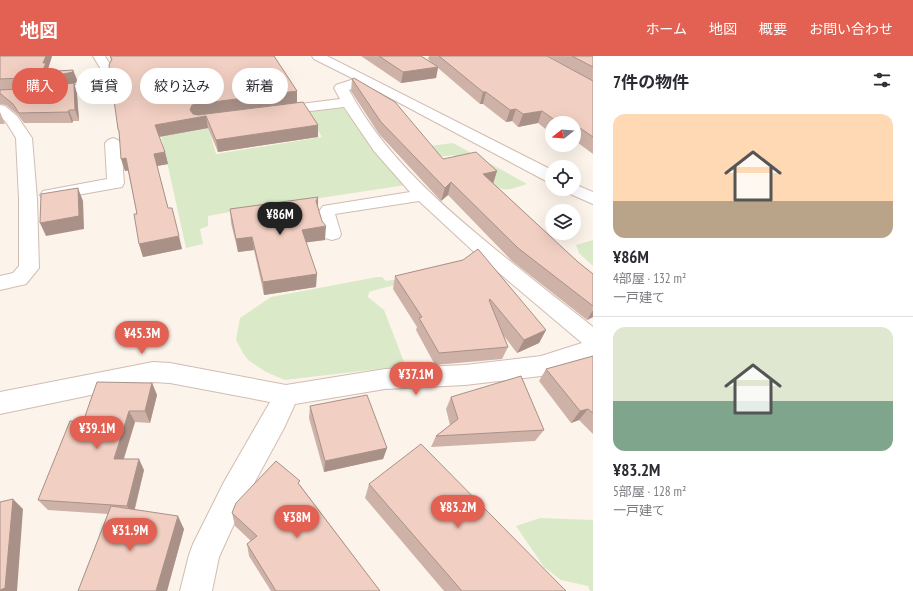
<!DOCTYPE html>
<html lang="ja">
<head>
<meta charset="utf-8">
<style>
	:root { --surface:#fff; --page:#f7f7f7; --text:#2b2b33; --muted:#7c7c81; --line:#e1e1e2; --accent:#e36152 }
	body { margin:0; font-family:"PT Sans Narrow","Noto Sans JP",sans-serif; background:var(--page); color:var(--text); height:100vh; display:flex; flex-direction:column; font-size:15px; white-space:nowrap }
	* { box-sizing:border-box; margin:0 }
	p { font-size:13px; color:var(--muted) }
	.icon { flex:none; width:22px; height:22px; fill:none; stroke:currentColor; stroke-width:2; stroke-linecap:round; stroke-linejoin:round }
	.map { position:relative; flex:1; overflow:hidden }
	.side { display:flex; flex-direction:column; background:var(--surface); width:320px }
	.side>* { flex:none }
	.hud { position:absolute; left:12px; top:12px; width:380px; height:36px; display:flex; gap:8px }
	.needle { width:26px; rotate:253deg }
	.controls { position:absolute; left:545px; top:60px; display:grid; gap:8px }
	.controls a { display:grid; place-items:center; width:36px; height:36px; border-radius:50%; background:var(--surface); box-shadow:0 4px 16px #0002; font-size:20px }
	.price { position:absolute; translate:-50% -34px; padding:0 9px; border-radius:14px; background:var(--accent); color:#fff; font-size:13px; line-height:26px; filter:drop-shadow(0 1px 2px #0008) }
	.price::after { content:''; position:absolute; left:50%; top:24px; width:12px; height:9px; margin-left:-6px; background:inherit; clip-path:polygon(0 0,100% 0,50% 100%) }
	.price.active { background:#222; color:#fff }
	ul { padding:0; list-style:none }
	li { display:grid; align-content:center; gap:8px; height:212px; padding:0 20px }
	li+li { border-top:1px solid var(--line) }
	li span { display:grid; place-items:center; height:124px; border-radius:12px; color:#555 }
	li>.icon { margin-inline-start:auto }
	span .icon { width:72px; height:72px; fill:#fffc; stroke-width:1 }
	li b { font-size:17px }
	h2 { display:flex; justify-content:space-between; align-items:center; height:48px; padding:0 20px; font-size:17px }
	.chip { padding:0 14px; border-radius:18px; background:var(--surface); box-shadow:0 4px 16px #0002; font-size:14px; line-height:36px }
	.chip.active { background:var(--accent); color:#fff }
	header { display:flex; align-items:center; gap:24px; box-sizing:border-box; height:56px; padding:0 20px; background:var(--accent); color:#fff }
	header strong { font-size:19px }
	nav { display:flex; gap:22px; margin-inline-start:auto; font-size:14px }
	main { display:flex; flex:1; min-height:0 }
	.map>svg:first-child { display:block }
	.green { fill:#daeac8 }
	.lines { fill:none; stroke-linecap:round; stroke-linejoin:round }
	.minor-casing { stroke:#d1bcb2; stroke-width:2 }
	.minor { fill:#fff; fill-rule:evenodd }
	.wall { fill:#cfb2a7 }
	.shaded-wall { fill:#a99188 }
	.building { fill:#f1cfc2; stroke:#a99188 }
</style>
</head>
<body>
<header>
<strong>地図</strong>
<nav><a>ホーム</a><a>地図</a><a>概要</a><a>お問い合わせ</a></nav>
</header>
<main>
<div class="map">
<svg width="593" height="535" viewBox="0 0 593 535">
	<rect width="100%" height="100%" fill="#fcf3ea"/>
	<g class="green">
		<path d="M336,51H342L406,129L240,154L208,160V170L200,173L203,188L186,192L160,74L207,67L216,98L322,81L306,56Z"/>
		<path d="M453,87L527,128C520,130 509,135 503,133C490,130 464,108 454,99L430,102L421,91Z"/>
		<path d="M593,184V210L579,197L576,189Z"/>
		<path d="M377,221H382L386,225L413,221C402,229 383,231 369,236L368,241L384,254L404,306L395,311L285,324L266,316L248,304L243,297L236,284L240,262L271,241Z"/>
		<path d="M540,462L593,464V535H590L588,530L561,524L544,511L516,470Z"/>
	</g>
	<g class="lines">
		<g class="minor-casing">
			<g id="minor">
				<path d="M93,0H105L114,15C99,37 69,37 45,41L40,40L38,37L40,34C59,30 89,32 102,15Z"/>
				<path d="M312,0H327L552,114V126L546,125L364,28L349,34C383,98 439,147 495,193C528,220 560,245 593,271V301L541,320L465,329L385,333L295,348L284,372L244,446L219,501L212,535H180L189,499L193,488L224,426L270,346L170,327L153,326L0,358V336L153,306L170,307L286,329L385,313L465,309L541,300L582,287L473,195L419,145L335,158L341,178L339,182L332,184L325,182L323,178L317,158L323,150L410,136L374,95L344,51L277,59L272,58L270,55L272,52L277,51L340,43L334,32L336,29L354,23L314,3Z"/>
				<path d="M0,49L5,50L17,60L32,82L37,143L39,212L26,228L0,234V220L13,217L19,210V143L16,82L6,66L0,60Z"/>
				<path d="M113,82L118,84L121,87L124,127L122,131L49,144L43,143L40,139L43,135L107,123L105,87L108,84Z"/>
				<path d="M574,128L593,136V148L568,137L566,133H574Z"/>
			</g>
		</g>
		<use href="#minor" class="minor"/>
	</g>
	<g class="wall">
		<path d="M0,0H52L48,13L49,16L73,14L77,24V27H74L77,38L79,65H73L72,67H24L18,59L6,49L0,48Z"/>
		<path d="M110,0H274L297,47L318,69V81L218,96L208,72L159,81L165,96L168,108L157,110L168,152L182,193L143,201L139,188L137,158L128,115H125L120,80L118,73L111,5Z"/>
		<path d="M361,0H421L433,8L428,3L429,0H547L585,21L548,0H593V98L574,84V67H552V78L538,67L518,71L512,65L506,66L483,48H480L438,12L436,22L401,27Z"/>
		<path d="M352,23L443,103L497,115L493,127L578,206L593,218V261L587,264L512,205L448,139L441,145L379,78L351,35Z"/>
		<path d="M0,56L5,68H0Z"/>
		<path d="M318,151L325,184L306,186L316,231L264,239L254,194L238,196L231,167L230,153Z"/>
		<path d="M463,204L546,274L539,287L517,297L504,280L508,291L502,303L435,309L416,274L417,271L393,233L395,220Z"/>
		<path d="M593,300V378L579,364L571,367L539,325L546,313Z"/>
		<path d="M152,327L157,339L150,367L135,366L124,403L144,414L135,453L184,473L167,535H78L108,458L48,454L38,444L83,366Z"/>
		<path d="M451,341L544,374L535,385L431,391L436,380L450,369L446,353Z"/>
		<path d="M310,350L387,392L383,403L324,416L309,362Z"/>
		<path d="M369,428L566,535H444L365,442Z"/>
		<path d="M300,429L380,535H271L249,500L247,488L251,485L235,470L232,457Z"/>
	</g>
	<g class="shaded-wall">
		<path d="M46,0H52L48,13L50,17L42,16L43,7Z"/>
		<path d="M438,11L436,22L401,27L403,16Z"/>
		<path d="M73,14L77,24V27L54,31L50,21Z"/>
		<path d="M74,27L77,38L79,65L75,54Z"/>
		<path d="M297,35V47L206,60L208,72L158,81L155,69L190,54L192,49L198,48Z"/>
		<path d="M483,36H486L483,48H480Z"/>
		<path d="M516,53L512,65L506,66L510,54Z"/>
		<path d="M69,54L73,65L72,67L68,56Z"/>
		<path d="M542,55L538,67L518,71L523,58Z"/>
		<path d="M318,69V81L218,96L216,84Z"/>
		<path d="M580,72L575,84H574V73Z"/>
		<path d="M165,96L168,108L157,110L154,98Z"/>
		<path d="M126,102L129,114L125,115L121,103Z"/>
		<path d="M497,115L493,128L483,118Z"/>
		<path d="M451,126L448,139L441,145L445,132Z"/>
		<path d="M78,132L83,145L84,173L46,180L40,167Z"/>
		<path d="M318,141V155L316,145Z"/>
		<path d="M326,170L325,184L302,187V174Z"/>
		<path d="M179,180L182,193L143,201L139,188Z"/>
		<path d="M252,181L254,194L238,196L236,183Z"/>
		<path d="M317,218L316,231L264,239L263,226Z"/>
		<path d="M593,254V261L587,264Z"/>
		<path d="M546,274L539,287L517,297L524,284Z"/>
		<path d="M152,327L157,339L150,367L145,355Z"/>
		<path d="M588,353L579,364L571,367L580,355Z"/>
		<path d="M129,355L135,366L120,414L114,403Z"/>
		<path d="M387,392L383,403L324,416L325,405Z"/>
		<path d="M139,403L144,414L133,459L127,450Z"/>
		<path d="M13,443L23,453L17,535H0Z"/>
		<path d="M178,460L184,473L167,535H156Z"/>
	</g>
	<g class="building">
		<path d="M0,0H46L43,7H46L42,16L73,14V16L50,21L0,23Z"/>
		<path d="M110,0H274L297,35L198,48L192,49L190,54L193,58L198,59L303,46L318,69L216,84L206,60L155,69L165,96L154,98L168,152H172L179,180L139,188L134,158H137L126,102L121,103L119,75L118,73L109,9L112,3Z"/>
		<path d="M379,0H421L438,11L403,16Z"/>
		<path d="M439,0H547L593,25V81L580,72L574,73V67H559L542,55L523,58L516,53L510,54L486,36H483Z"/>
		<path d="M572,0H593V11Z"/>
		<path d="M354,22L395,46L443,103L476,96L497,115L483,118L578,206L593,218V250L518,192L451,126L445,132L381,66L352,23Z"/>
		<path d="M74,27L75,54H69L68,56L19,57L13,48L1,38H0V34L36,32Z"/>
		<path d="M78,132L79,160L40,167L41,138Z"/>
		<path d="M318,141L316,145L322,165L326,170L302,174L317,218L263,226L252,181L236,183L230,153Z"/>
		<path d="M478,193L546,274L524,284L490,243L489,244L508,291L439,297L419,262L422,261L395,220L463,204Z"/>
		<path d="M593,300V357L588,353L580,355L546,313Z"/>
		<path d="M521,320L544,374L436,380L458,363L451,341Z"/>
		<path d="M97,326L152,327L145,355H129L114,403H139L127,450L38,444L70,365L83,366Z"/>
		<path d="M367,339L387,392L325,405L310,350Z"/>
		<path d="M421,388L566,535H462L369,428Z"/>
		<path d="M276,405L300,425L298,427L380,535H276L247,488L257,480L232,457L236,447Z"/>
		<path d="M13,443L5,532L0,534V446Z"/>
		<path d="M111,450L178,460L156,535H78Z"/>
	</g>
</svg>
<div class="controls">
<a><svg class="needle" viewBox="-14 -14 28 28"><path d="M0-13l5 13h-10z" fill="#e53935"/><path d="M0 13l5-13h-10z" fill="#7c7c81"/></svg></a>
<a><svg class="icon" aria-label="locate" viewBox="0 0 24 24"><circle cx="12" cy="12" r="6"/><path d="M12 2v4M12 18v4M2 12h4M18 12h4"/></svg></a>
<a><svg class="icon" aria-label="layers" viewBox="0 0 24 24"><path d="M12 4l9 5-9 5-9-5zM3 14l9 5 9-5"/></svg></a>
</div>
<b class="price active" style="left:280px;top:180px">¥86M</b>
<b class="price" style="left:142px;top:299px">¥45.3M</b>
<b class="price" style="left:416px;top:340px">¥37.1M</b>
<b class="price" style="left:97px;top:394px">¥39.1M</b>
<b class="price" style="left:458px;top:473px">¥83.2M</b>
<b class="price" style="left:297px;top:483px">¥38M</b>
<b class="price" style="left:130px;top:496px">¥31.9M</b>
<div class="hud">
<a class="chip active">購入</a>
<a class="chip">賃貸</a>
<a class="chip">絞り込み</a>
<a class="chip">新着</a>
</div>
</div>
<section class="side">
<h2>7件の物件<svg class="icon" aria-label="filters" viewBox="0 0 24 24"><path d="M4 7h16M4 17h16"/><circle cx="9" cy="7" r="2"/><circle cx="15" cy="17" r="2"/></svg></h2>
<ul>
<li><span style="background:linear-gradient(#ffd9b3 70%,#b9a48a 0)"><svg class="icon" aria-label="home" viewBox="0 0 24 24"><path d="M3 11l9-7 9 7M6 9v11h12V9"/></svg></span><div><b>¥86M</b><p>4部屋 · 132 m²</p><p>一戸建て</p></div></li>
<li><span style="background:linear-gradient(#dfe7d0 60%,#7fa58c 0)"><svg class="icon" aria-label="home" viewBox="0 0 24 24"><path d="M3 11l9-7 9 7M6 9v11h12V9"/></svg></span><div><b>¥83.2M</b><p>5部屋 · 128 m²</p><p>一戸建て</p></div></li>
</ul>
</section>
</main>
</body>
</html>
